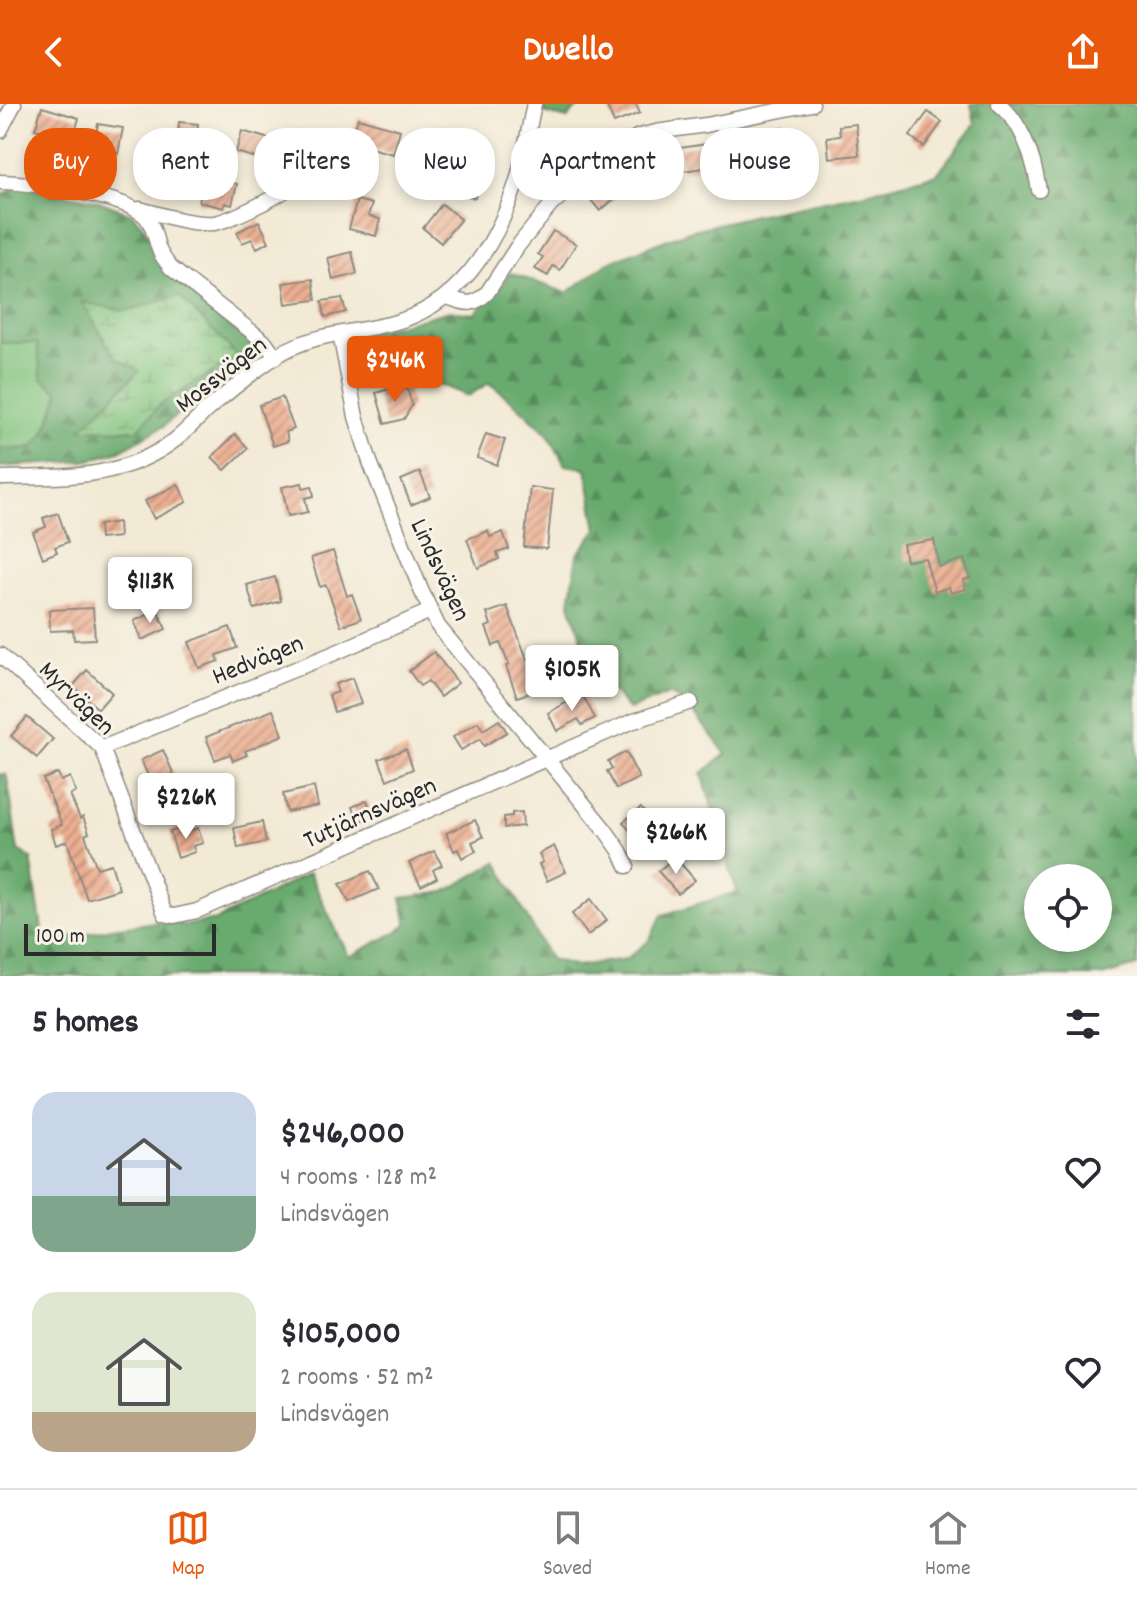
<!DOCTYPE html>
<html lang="en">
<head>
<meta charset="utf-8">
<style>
	:root { --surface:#fff; --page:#f2f2f3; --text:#2b2b33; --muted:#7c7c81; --line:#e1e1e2; --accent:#ea580c }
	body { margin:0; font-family:Dekko,sans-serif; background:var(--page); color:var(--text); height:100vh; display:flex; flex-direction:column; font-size:30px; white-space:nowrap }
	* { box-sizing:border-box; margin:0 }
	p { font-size:26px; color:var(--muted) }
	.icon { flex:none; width:44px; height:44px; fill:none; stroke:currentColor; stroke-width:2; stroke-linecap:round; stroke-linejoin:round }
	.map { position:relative; height:872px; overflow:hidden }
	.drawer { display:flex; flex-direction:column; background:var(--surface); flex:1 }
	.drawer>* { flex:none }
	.banner { position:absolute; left:24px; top:24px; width:1090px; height:72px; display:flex; gap:16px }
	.tools { position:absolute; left:1024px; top:760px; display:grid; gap:16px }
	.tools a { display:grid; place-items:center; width:88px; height:88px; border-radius:50%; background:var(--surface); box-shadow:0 4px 12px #0003; font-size:40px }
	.scale { position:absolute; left:24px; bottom:20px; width:192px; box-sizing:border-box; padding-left:8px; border:4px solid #2b2b2b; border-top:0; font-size:22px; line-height:28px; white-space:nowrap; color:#2b2b2b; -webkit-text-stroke:6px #f7f3e8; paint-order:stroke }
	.price { position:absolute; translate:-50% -68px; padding:0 18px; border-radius:8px; background:#fff; color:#222; font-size:26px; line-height:52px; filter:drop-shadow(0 2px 4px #0008) }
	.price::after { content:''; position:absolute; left:50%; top:48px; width:24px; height:18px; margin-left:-12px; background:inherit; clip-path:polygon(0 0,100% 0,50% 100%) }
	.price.on { background:var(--accent); color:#fff }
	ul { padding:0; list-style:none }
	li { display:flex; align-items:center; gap:24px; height:200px; padding:0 32px }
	li span { display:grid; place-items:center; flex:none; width:224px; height:160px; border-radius:24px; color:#555 }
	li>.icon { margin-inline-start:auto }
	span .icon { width:96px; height:96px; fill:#fffc; stroke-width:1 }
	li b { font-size:34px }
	h2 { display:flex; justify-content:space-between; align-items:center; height:96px; padding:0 32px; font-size:34px }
	.chip { padding:0 28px; border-radius:32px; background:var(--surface); box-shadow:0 4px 12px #0003; font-size:28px; line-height:72px }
	.chip.on { background:var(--accent); color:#fff }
	header { display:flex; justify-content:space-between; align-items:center; height:104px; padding:0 32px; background:var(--accent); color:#fff; font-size:36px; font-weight:700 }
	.menu { display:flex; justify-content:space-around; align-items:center; height:112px; border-top:2px solid var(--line); background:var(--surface); font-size:22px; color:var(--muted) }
	.menu a { display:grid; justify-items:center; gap:4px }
	.menu .on { color:var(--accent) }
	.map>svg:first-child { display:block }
	.forest { fill:url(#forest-firs); stroke:#4a6a4c; stroke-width:2; fill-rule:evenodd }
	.wetland { fill:url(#wetland-marsh); stroke:#567855; stroke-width:2 }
	.park { fill:#82c57f; stroke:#567855; stroke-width:2 }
	.building { fill:url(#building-hatch) }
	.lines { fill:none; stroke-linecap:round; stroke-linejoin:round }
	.minor-casing { stroke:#8f8a80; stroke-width:17 }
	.minor { stroke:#fff; stroke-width:14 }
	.labels { text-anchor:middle; stroke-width:6; stroke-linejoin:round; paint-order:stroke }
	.street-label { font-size:26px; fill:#2b2b2b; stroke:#f7f3e8 }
</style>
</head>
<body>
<header><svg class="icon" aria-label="back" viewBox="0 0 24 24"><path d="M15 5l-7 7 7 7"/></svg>Dwello<svg class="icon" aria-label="share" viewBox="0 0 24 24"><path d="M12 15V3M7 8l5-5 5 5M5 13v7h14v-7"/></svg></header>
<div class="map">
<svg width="1137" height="872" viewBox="0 0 1137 872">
	<defs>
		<pattern id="forest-firs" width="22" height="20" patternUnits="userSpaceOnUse" patternTransform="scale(2)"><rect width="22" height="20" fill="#69aa6e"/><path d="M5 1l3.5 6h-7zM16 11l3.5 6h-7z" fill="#578b5b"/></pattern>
		<pattern id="wetland-marsh" width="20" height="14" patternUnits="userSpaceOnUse" patternTransform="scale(2)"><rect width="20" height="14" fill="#82c57f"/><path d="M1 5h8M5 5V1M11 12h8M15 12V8" fill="none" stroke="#6ba068"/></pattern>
		<pattern id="building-hatch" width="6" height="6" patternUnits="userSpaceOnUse" patternTransform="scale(2)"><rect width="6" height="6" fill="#ecaf92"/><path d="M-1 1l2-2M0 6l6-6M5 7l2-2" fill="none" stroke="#bf8f77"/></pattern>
	</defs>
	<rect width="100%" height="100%" fill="#f7f3e8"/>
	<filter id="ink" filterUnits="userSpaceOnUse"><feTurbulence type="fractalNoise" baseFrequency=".0125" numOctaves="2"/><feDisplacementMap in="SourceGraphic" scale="16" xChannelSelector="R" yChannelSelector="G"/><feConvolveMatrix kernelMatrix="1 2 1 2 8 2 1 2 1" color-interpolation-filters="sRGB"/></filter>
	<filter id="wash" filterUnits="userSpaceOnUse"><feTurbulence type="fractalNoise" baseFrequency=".006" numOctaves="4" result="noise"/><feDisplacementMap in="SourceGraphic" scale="32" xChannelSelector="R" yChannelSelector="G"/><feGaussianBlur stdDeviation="1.8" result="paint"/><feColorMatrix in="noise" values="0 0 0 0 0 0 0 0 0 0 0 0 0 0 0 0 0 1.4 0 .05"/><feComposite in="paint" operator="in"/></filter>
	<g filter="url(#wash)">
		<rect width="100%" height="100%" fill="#f3ead5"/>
		<g class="forest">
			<path d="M545,0H581L567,15L543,9Z"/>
			<path d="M971,0H1132L1137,3V862L1101,872H0V670H6C12,695 13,720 18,746L31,754L44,838L112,824L155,818L186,821L217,816L309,769L349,853L400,826L407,819L401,794L445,788L497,758L550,855L577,862L626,855L649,837L662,811L737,788L702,669L726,650L687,600L669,590L629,606L590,562L570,500L577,451L597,425L586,364L565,361L548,330L517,301L489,279L468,292L441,281L399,274L357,279L348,234L450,207L474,210L495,189L510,169L567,189L609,158L689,127L755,111L865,89L937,70L975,20ZM1038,774H1098V834H1038Z"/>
			<path d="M22,82L99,97L132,110L144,123L165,163L178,178L261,248L191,298L164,322L119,347L86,357L0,363V344C8,344 19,346 27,344C45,341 54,304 59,288L41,274L36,239H0V91Z"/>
		</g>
		<path class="wetland" d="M179,192L238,252L162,299L137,326L81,325L139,267L115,253L82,198L125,207Z"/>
		<path class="park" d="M0,239H37L41,274L59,288C54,303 45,341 27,344C19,346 9,344 0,344Z"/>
		<g id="blocks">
			<g class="building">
				<path d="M606,0H636L640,9L614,19Z"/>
				<path d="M42,3L79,14L70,46L51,41L54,30L35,25Z"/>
				<path d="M928,8L942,18L924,43L910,32Z"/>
				<path d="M358,14L400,26L393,50L367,43L369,35L353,30Z"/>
				<path d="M179,18L198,20L195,56L161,53L163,31L178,32Z"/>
				<path d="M98,20L123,24L118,50L103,47L105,33L95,32Z"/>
				<path d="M856,20L859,51L829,54L827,33L840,32L839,22Z"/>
				<path d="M783,24L787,44L747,51L743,32Z"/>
				<path d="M242,27L273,36L267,57L236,48Z"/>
				<path d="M562,32L579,35L577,47L572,46L570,54L558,52Z"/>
				<path d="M707,40L711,63L682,67L679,44Z"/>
				<path d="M463,60L482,65L475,94L455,89Z"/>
				<path d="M608,70L622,88L600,107L585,89Z"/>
				<path d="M219,76L237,80L232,101L225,99L224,104L199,98L203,79L217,82Z"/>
				<path d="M357,96L372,100L368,112L380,115L376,132L349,125Z"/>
				<path d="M442,100L461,115L441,139L423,124Z"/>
				<path d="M259,117L269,138L257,144L252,135L242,139L237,128Z"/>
				<path d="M553,127L576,140L560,166L553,162L548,172L535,165L543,153L538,150Z"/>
				<path d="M352,148L357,170L333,176L328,154Z"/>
				<path d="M313,175L316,196L286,200L283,179Z"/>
				<path d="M342,194L346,208L325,213L322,197Z"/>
				<path d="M406,280L412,301L404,315L385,320L376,289Z"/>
				<path d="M282,293L294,325L286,328L288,337L273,342L259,301Z"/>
				<path d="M235,330L248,344L225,366L212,353Z"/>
				<path d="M486,330L505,336L497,361L477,354Z"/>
				<path d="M420,368L430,393L411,401L401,376Z"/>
				<path d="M302,379L303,384L312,382L314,392L305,394L308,408L288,412L282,383Z"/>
				<path d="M178,380L187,398L154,415L145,397Z"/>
				<path d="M530,383L553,386L547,445L524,443Z"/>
				<path d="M58,409L68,438L55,443L57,448L43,454L33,428L46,423L43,414Z"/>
				<path d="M118,418L119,433L100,435L99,421Z"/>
				<path d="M488,427L490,433L503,428L509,445L497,449L499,455L478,464L467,435Z"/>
				<path d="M934,436L939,463L964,455L970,474L963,476L966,485L951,489L949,483L935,488L925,454L906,457L903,441Z"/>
				<path d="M333,447L347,492L352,490L361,515L341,522L326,481L320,483L311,454Z"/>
				<path d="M275,473L281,497L254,505L247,481Z"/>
				<path d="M507,502L527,555L533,552L539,568L530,572L535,587L517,593L506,562L509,561L500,539L493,542L486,523L491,521L487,509Z"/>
				<path d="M93,504L95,535L74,536L73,526L50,527L49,506Z"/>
				<path d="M157,506L166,525L142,536L134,517Z"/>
				<path d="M230,523L237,544L217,551L219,557L199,564L189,538Z"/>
				<path d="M434,548L458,579L440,593L428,577L420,582L409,567Z"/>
				<path d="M87,566L112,589L98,605L73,582Z"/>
				<path d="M352,574L361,600L334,608L329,591L338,588L335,580Z"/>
				<path d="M582,590L595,614L582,621L578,615L557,627L548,609Z"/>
				<path d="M273,606L283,631L245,647L247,651L233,657L230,650L215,656L206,633Z"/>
				<path d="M27,613L53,635L37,654L11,632Z"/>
				<path d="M499,616L507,628L484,642L480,635L461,646L453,633L478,618L483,626Z"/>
				<path d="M406,645L413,665L387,676L379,655Z"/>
				<path d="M163,646L174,671L152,681L141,656Z"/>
				<path d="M626,648L639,674L616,685L607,667L612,665L608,657Z"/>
				<path d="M58,669L61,677L70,673L76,688L70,691L80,715L83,713L89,729L85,731L97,764L111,760L119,785L87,795L67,737L56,741L51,725L62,721L43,675Z"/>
				<path d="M314,683L318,702L287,708L283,690Z"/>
				<path d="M367,696L373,712L358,718L352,703Z"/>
				<path d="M641,704L661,729L643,743L623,718Z"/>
				<path d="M522,708L523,722L504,724V713L512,712V709Z"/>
				<path d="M475,716L483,733L472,738L476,747L462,754L458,745L454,747L446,729Z"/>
				<path d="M262,718L266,738L238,744L234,724Z"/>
				<path d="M187,722L189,727L198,724L203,739L193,742L195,748L178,754L170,728Z"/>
				<path d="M554,742L566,768L547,777L539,760L543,758L539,750Z"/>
				<path d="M434,747L442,761L433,766L437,774L421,782L409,759Z"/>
				<path d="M675,753L695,776L678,790L658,767Z"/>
				<path d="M370,767L379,785L349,798L340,780Z"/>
				<path d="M591,795L607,816L588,831L572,810Z"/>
			</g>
		</g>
	</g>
	<g filter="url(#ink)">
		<use href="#blocks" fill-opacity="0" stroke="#8f8a80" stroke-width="2"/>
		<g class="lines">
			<g class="minor-casing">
				<g id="minor">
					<path d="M999,0C1024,20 1034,56 1039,86"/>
					<path d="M0,27L14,0"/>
					<path d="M0,78C30,78 127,92 146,113C155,123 155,137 160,148C163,154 167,159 171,164L266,239L276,253"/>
					<path d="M140,105C163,111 190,121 214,119C232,116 284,90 298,77C310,67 317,55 323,42"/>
					<path d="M447,193C466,199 471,204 487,189L517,143L551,101L599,58L625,40L639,32L656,28L706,21L812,0"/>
					<path d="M340,230L356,313L370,358L421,486L438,522L606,727L620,747L627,762"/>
					<path d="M0,374C62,373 123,376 175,336C186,327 196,317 206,307C228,288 254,267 278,251C311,230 351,229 389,220C456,204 494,145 515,83C524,56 528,27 534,0"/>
					<path d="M0,551L102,644L165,810L174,812L197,807L631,618L691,598"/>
					<path d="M102,644L337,548L430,507"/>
				</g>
			</g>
			<use href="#minor" class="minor"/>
		</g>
	</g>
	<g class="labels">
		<g class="street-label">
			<text transform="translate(220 269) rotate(-38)" y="9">Mossvägen</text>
			<text transform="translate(442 465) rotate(65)" y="9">Lindsvägen</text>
			<text transform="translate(257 554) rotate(-22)" y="9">Hedvägen</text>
			<text transform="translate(78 593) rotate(44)" y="9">Myrvägen</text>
			<text transform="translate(369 707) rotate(-24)" y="9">Tutjärnsvägen</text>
		</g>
	</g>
</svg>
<div class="tools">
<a><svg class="icon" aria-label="locate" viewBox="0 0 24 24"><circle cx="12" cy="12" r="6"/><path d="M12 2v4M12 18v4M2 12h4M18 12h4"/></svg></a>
</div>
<div class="scale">100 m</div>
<b class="price on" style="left:395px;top:300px">$246K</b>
<b class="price" style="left:150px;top:521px">$113K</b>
<b class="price" style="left:572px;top:609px">$105K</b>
<b class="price" style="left:186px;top:737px">$226K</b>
<b class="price" style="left:676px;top:772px">$266K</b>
<div class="banner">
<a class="chip on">Buy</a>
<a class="chip">Rent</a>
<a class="chip">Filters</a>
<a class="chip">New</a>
<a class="chip">Apartment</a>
<a class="chip">House</a>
</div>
</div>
<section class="drawer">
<h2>5 homes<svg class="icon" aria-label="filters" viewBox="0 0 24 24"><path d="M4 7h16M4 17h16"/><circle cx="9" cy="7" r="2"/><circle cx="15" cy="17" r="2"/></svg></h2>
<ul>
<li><span style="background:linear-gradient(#c9d6e8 65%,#7fa58c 0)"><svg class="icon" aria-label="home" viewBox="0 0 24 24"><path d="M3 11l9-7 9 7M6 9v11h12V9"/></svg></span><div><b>$246,000</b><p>4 rooms · 128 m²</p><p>Lindsvägen</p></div><svg class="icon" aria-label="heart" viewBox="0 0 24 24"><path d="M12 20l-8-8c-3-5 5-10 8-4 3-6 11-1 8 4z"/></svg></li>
<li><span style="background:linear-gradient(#dfe7d0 75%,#b9a48a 0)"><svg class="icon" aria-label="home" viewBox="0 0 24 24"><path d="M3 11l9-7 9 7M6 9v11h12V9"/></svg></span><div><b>$105,000</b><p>2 rooms · 52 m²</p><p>Lindsvägen</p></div><svg class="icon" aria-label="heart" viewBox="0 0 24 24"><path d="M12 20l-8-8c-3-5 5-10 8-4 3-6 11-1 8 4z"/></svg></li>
</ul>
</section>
<nav class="menu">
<a class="on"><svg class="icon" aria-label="map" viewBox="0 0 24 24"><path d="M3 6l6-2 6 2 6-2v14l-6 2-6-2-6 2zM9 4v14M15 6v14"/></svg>Map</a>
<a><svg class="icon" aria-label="saved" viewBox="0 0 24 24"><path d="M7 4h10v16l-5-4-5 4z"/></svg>Saved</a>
<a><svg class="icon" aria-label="home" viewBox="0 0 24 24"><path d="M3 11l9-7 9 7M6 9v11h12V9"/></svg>Home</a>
</nav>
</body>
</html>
